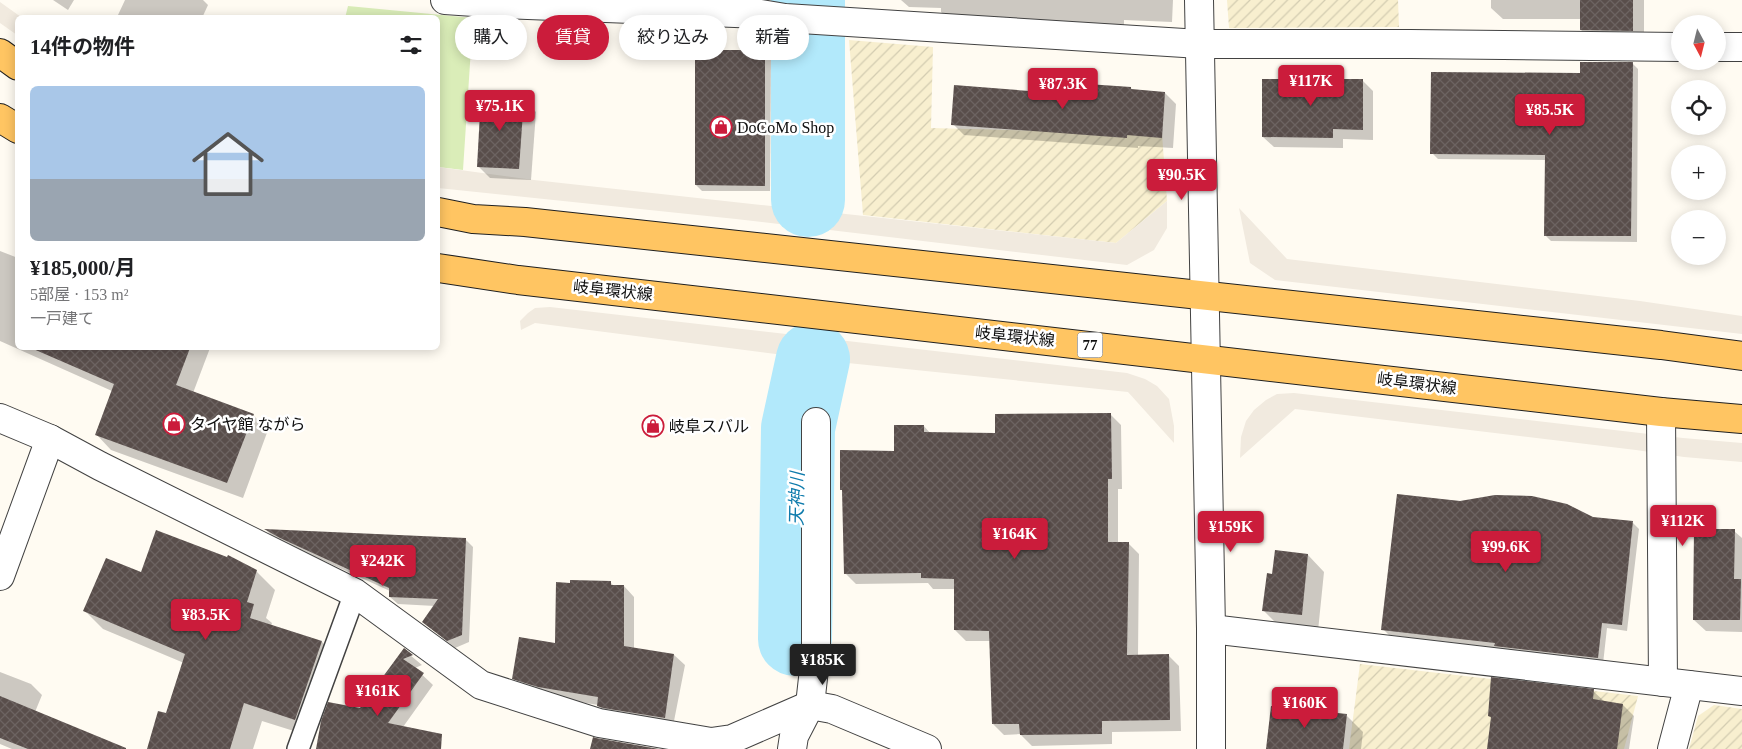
<!DOCTYPE html>
<html lang="ja">
<head>
<meta charset="utf-8">
<style>
	:root { --surface:#fff; --page:#f6f6f6; --text:#202124; --muted:#757577; --accent:#cb1c3b }
	body { margin:0; font-family:"Times New Roman","Noto Sans JP",serif; background:var(--page); color:var(--text); height:100vh; display:flex; flex-direction:column; font-size:19px; white-space:nowrap }
	* { box-sizing:border-box; margin:0 }
	p { font-size:16px; color:var(--muted) }
	.icon { flex:none; width:28px; height:28px; fill:none; stroke:currentColor; stroke-width:2; stroke-linecap:round; stroke-linejoin:round }
	.map { position:relative; flex:1; overflow:hidden }
	.sheet { position:absolute; left:15px; top:15px; width:425px; height:335px; display:flex; flex-direction:column; background:var(--surface); border-radius:8px; box-shadow:0 2px 12px #0003 }
	.sheet>* { flex:none }
	.top-card { position:absolute; left:455px; top:15px; width:475px; height:45px; display:flex; gap:10px }
	.needle { width:32px; rotate:173deg }
	.fabs { position:absolute; left:1671px; top:15px; display:grid; gap:10px }
	.fabs a { display:grid; place-items:center; width:55px; height:55px; border-radius:50%; background:var(--surface); box-shadow:0 2px 12px #0003; font-size:25px }
	.price { position:absolute; translate:-50% -42px; padding:0 11px; border-radius:5px; background:var(--accent); color:#fff; font-size:16px; line-height:32px; filter:drop-shadow(0 1px 2px #0008) }
	.price::after { content:''; position:absolute; left:50%; top:30px; width:15px; height:11px; margin-left:-8px; background:inherit; clip-path:polygon(0 0,100% 0,50% 100%) }
	.price.on { background:#222; color:#fff }
	ul { padding:0; list-style:none }
	li { display:grid; align-content:center; gap:10px; height:265px; padding:0 15px }
	li span { display:grid; place-items:center; height:155px; border-radius:8px; color:#555 }
	li>.icon { margin-inline-start:auto }
	span .icon { width:90px; height:90px; fill:#fffc; stroke-width:1 }
	li b { font-size:21px }
	h2 { display:flex; justify-content:space-between; align-items:center; height:60px; padding:0 15px; font-size:21px }
	.tag { padding:0 18px; border-radius:22px; background:var(--surface); box-shadow:0 2px 12px #0003; font-size:18px; line-height:45px }
	.tag.on { background:var(--accent); color:#fff }
	.map>svg:first-child { display:block }
	.farmland { fill:url(#farmland-furrows) }
	.grass { fill:#daedb8 }
	.plaza { fill:#f1eadf }
	.shadow { fill:#0003 }
	.lines { fill:none; stroke-linecap:round; stroke-linejoin:round }
	.river { stroke:#b2e9fb; stroke-width:74 }
	.building { fill:url(#building-cross-hatch) }
	.lane-casing { stroke:#424242; stroke-width:24 }
	.street-casing { stroke:#424242; stroke-width:30 }
	.primary-casing { stroke:#202020; stroke-width:30 }
	.lane { stroke:#fff; stroke-width:21 }
	.street { stroke:#fff; stroke-width:28 }
	.primary { stroke:#ffc562; stroke-width:28 }
	.labels { text-anchor:middle; stroke-width:5; stroke-linejoin:round; paint-order:stroke }
	.shield { fill:#fff; stroke:#575757; stroke-width:1 }
	.shield-label { font-size:15px; font-weight:bold; fill:#0f0f0f }
	.poi-label { font-size:16px; fill:#0f0f0f; stroke:#fff; text-anchor:start }
	.street-label { font-size:16px; fill:#0f0f0f; stroke:#fff }
	.water-label { font-size:18px; font-style:italic; fill:#0e7bac; stroke:#fff }
</style>
</head>
<body>
<div class="map">
<svg width="1742" height="749" viewBox="0 0 1742 749">
	<defs>
		<pattern id="farmland-furrows" width="10" height="10" patternUnits="userSpaceOnUse" patternTransform="scale(1.25)"><rect width="10" height="10" fill="#f8efcf"/><path d="M-1 1l2-2M0 10L10 0M9 11l2-2" fill="none" stroke="#d3ccb1"/></pattern>
		<pattern id="building-cross-hatch" width="8" height="8" patternUnits="userSpaceOnUse" patternTransform="scale(1.25)"><rect width="8" height="8" fill="#594e4b"/><path d="M0 0l8 8M0 8l8-8" fill="none" stroke="#6c6361"/></pattern>
	</defs>
	<rect width="100%" height="100%" fill="#fffbf2"/>
	<g class="farmland">
		<path d="M1227,0H1398L1399,27L1229,28Z"/>
		<path d="M849,40L933,47L931,128L1162,134L1167,201L1116,243L863,215Z"/>
		<path d="M1360,664L1638,696L1624,749H1349Z"/>
		<path d="M1714,705L1742,709V749H1689L1698,716Z"/>
	</g>
	<path class="grass" d="M348,6L473,18L463,170L438,167V18H345Z"/>
	<g class="plaza">
		<path d="M0,2L21,17L18,18L17,35L0,23Z"/>
		<path d="M438,167L534,180L761,205L1116,243L1167,201V228L1154,250L1127,265L736,219L438,188Z"/>
		<path d="M1239,208L1287,259L1640,301L1742,316V334L1275,280L1250,263Z"/>
		<path d="M550,307L1127,373L1145,379L1157,386L1169,399L1174,426V443L1128,392L838,362L535,323L521,330L520,321L528,313L535,308Z"/>
		<path d="M1294,393L1683,438L1742,443V462L1684,457L1636,450L1295,409L1240,458L1241,437L1246,421L1254,410L1266,400L1277,394Z"/>
	</g>
	<g class="shadow">
		<path d="M53,0H74L68,10Z"/>
		<path d="M125,0H203L208,5L202,18H121L118,15Z"/>
		<path d="M901,0H1173L1172,22L1124,20V33L952,23L941,12V8L909,7Z"/>
		<path d="M1491,0H1644V42L1593,41L1581,30V19H1503L1491,8Z"/>
		<path d="M765,51L771,57L770,191H702L696,185Z"/>
		<path d="M1632,63L1638,69L1637,242L1551,241L1545,235L1546,160L1438,159L1432,153L1582,74Z"/>
		<path d="M1362,80L1373,91V140L1343,139V148L1274,147L1263,137Z"/>
		<path d="M1059,85L1131,88L1133,91L1165,93L1176,104L1173,148L1138,146V148L964,135L953,124L1056,94Z"/>
		<path d="M483,96L524,100L536,112L531,180L490,178L478,166Z"/>
		<path d="M0,251L18,258V348H210L193,393L253,415L268,430L243,498L111,450L96,434L112,391L0,341Z"/>
		<path d="M1110,414L1121,425L1122,489H1118V543H1128L1139,554L1138,656L1168,655L1179,666L1181,731L1112,732V744L1032,746L1020,734L1004,735L993,724L990,641H966L955,630V589H933L928,583L856,584L845,573L844,492L841,489L895,452L924,426L930,433L997,434Z"/>
		<path d="M1593,518L1633,523L1639,529L1627,631L1607,628L1603,664L1502,652L1498,648L1389,635L1383,629Z"/>
		<path d="M267,531L465,539L473,547L469,642L455,648L423,622L435,606L398,604L390,597V591L289,545L273,537Z"/>
		<path d="M1734,531L1742,538V632L1706,631L1694,620Z"/>
		<path d="M1276,551L1308,555L1324,572L1318,631L1280,627L1263,610L1274,575Z"/>
		<path d="M256,571L275,590L266,618L272,623L271,626L322,642L340,660L313,737L262,721L253,749H148L167,715L184,663L103,629L85,611L142,573Z"/>
		<path d="M611,583L614,586H624L634,597V649L674,655L685,665L674,721L670,720L668,727L609,716L598,705L550,697L524,689L514,678L556,644Z"/>
		<path d="M404,650L422,665L415,668L433,685L403,727L420,749H317L361,710Z"/>
		<path d="M0,672L31,684L42,695L35,712L87,749H12L0,744Z"/>
		<path d="M1593,691L1605,702L1623,705L1634,716L1629,749H1488L1492,719L1489,716Z"/>
		<path d="M1347,716L1363,732L1361,749H1267Z"/>
	</g>
	<g class="lines">
		<g class="river">
			<path d="M808,0V200"/>
			<path d="M795,639L798,428L813,359"/>
		</g>
	</g>
	<g class="building">
		<path d="M1580,0H1633V31L1580,30Z"/>
		<path d="M695,50H765V186L695,185Z"/>
		<path d="M1580,62H1633L1631,236H1544L1545,155L1430,154L1431,72L1580,73Z"/>
		<path d="M1262,79H1363V130L1333,129V138L1262,137Z"/>
		<path d="M1058,82L1131,87V89L1165,92L1162,138L1127,135V138L951,125L954,85L1055,93V83L1058,84Z"/>
		<path d="M481,95L524,98L519,169L477,167Z"/>
		<path d="M31,348H190L176,385L254,414L227,483L95,435L114,384Z"/>
		<path d="M1111,413L1112,479H1108V542H1129L1127,655L1169,654L1170,720L1102,721V734L1020,735L1019,724H992L989,631L954,630V579L921,578V573L844,574L842,490H840V450L894,451V425H924V432L995,433V414Z"/>
		<path d="M1397,494L1460,501L1495,495L1532,496L1567,504L1593,517L1633,521L1622,625L1602,623L1598,658L1494,646L1495,643L1381,630Z"/>
		<path d="M264,529L466,538L462,635L447,641L422,622L438,599L389,597V588L280,538Z"/>
		<path d="M1694,529H1735L1734,579H1741L1740,620H1693Z"/>
		<path d="M156,530L227,557L228,555L257,570L247,602L254,604L250,618L322,641L295,720L244,703L230,749H147L158,711L166,713L185,654L83,611L106,558L141,572Z"/>
		<path d="M1275,550L1308,554L1302,615L1262,611L1267,573L1272,574Z"/>
		<path d="M570,580L611,581V585H624V646L674,654L665,718L603,708L597,706L598,697L538,687L512,679L519,637L555,643L556,582L570,583Z"/>
		<path d="M404,648L413,655L403,659L424,673L388,723L442,734L441,749H316L321,721L328,702L360,708Z"/>
		<path d="M1491,677L1594,689L1593,699L1623,704L1617,749H1487L1491,717L1488,716Z"/>
		<path d="M0,696L126,748V749H28L0,738Z"/>
		<path d="M1271,706L1347,714L1343,749H1266Z"/>
		<path d="M593,737L596,738L659,749H590Z"/>
	</g>
	<g class="lines">
		<g class="lane-casing">
			<path id="lane" d="M298,749L355,593"/>
		</g>
		<g class="street-casing">
			<g id="street">
				<path d="M445,0L503,4L761,14L785,18L1200,44H1411L1680,47"/>
				<path d="M1199,0L1211,629V749"/>
				<path d="M1718,47H1742"/>
				<path d="M1661,412L1663,682"/>
				<path d="M0,418L50,439L100,466L355,593L481,685L599,723L711,742L732,739L810,705L832,709L927,749"/>
				<path d="M0,576L50,439"/>
				<path d="M1211,629L1742,691"/>
				<path d="M792,749L794,736L810,705L816,651V422"/>
				<path d="M1672,749L1689,685"/>
			</g>
		</g>
		<g class="primary-casing">
			<g id="primary">
				<path d="M0,53L18,66"/>
				<path d="M0,118L18,129"/>
				<path d="M438,212L473,219L525,222L1661,345L1742,356"/>
				<path d="M438,268L518,280L1661,412L1742,419"/>
			</g>
		</g>
		<use href="#lane" class="lane"/>
		<use href="#street" class="street"/>
		<use href="#primary" class="primary"/>
	</g>
	<defs>
		<g id="shop-ring" transform="scale(1.125)"><circle r="9.5" fill="#fff" stroke="#cb1c3b" stroke-width="1.5"/><path d="M-5-2.5h2.3a2.7 3.5 0 0 1 5.4 0H5L5.5 6h-11ZM-1.5-2.5h3a1.5 2.3 0 0 0-3 0Z" fill="#cb1c3b"/></g>
	</defs>
	<g fill-rule="evenodd">
		<use href="#shop-ring" x="721" y="127"/>
		<use href="#shop-ring" x="174" y="424"/>
		<use href="#shop-ring" x="653" y="426"/>
	</g>
	<g class="labels">
		<rect class="shield" x="1077.5" y="332.5" width="25" height="25" rx="4"/>
		<g class="shield-label">
			<text x="1090" y="350">77</text>
		</g>
		<g class="poi-label">
			<text x="737" y="133">DoCoMo Shop</text>
			<text x="190" y="430">タイヤ館 ながら</text>
			<text x="669" y="432">岐阜スバル</text>
		</g>
		<g class="street-label">
			<text transform="translate(613 290) rotate(6)" y="6">岐阜環状線</text>
			<text transform="translate(1015 336) rotate(6)" y="6">岐阜環状線</text>
			<text transform="translate(1417 383) rotate(7)" y="6">岐阜環状線</text>
		</g>
		<g class="water-label">
			<text transform="translate(797 499) rotate(-89)" y="6">天神川</text>
		</g>
	</g>
</svg>
<div class="fabs">
<a><svg class="needle" viewBox="-14 -14 28 28"><path d="M0-13l5 13h-10z" fill="#e53935"/><path d="M0 13l5-13h-10z" fill="#757577"/></svg></a>
<a><svg class="icon" aria-label="locate" viewBox="0 0 24 24"><circle cx="12" cy="12" r="6"/><path d="M12 2v4M12 18v4M2 12h4M18 12h4"/></svg></a>
<a>+</a>
<a>−</a>
</div>
<b class="price" style="left:1311px;top:107px">¥117K</b>
<b class="price" style="left:1063px;top:110px">¥87.3K</b>
<b class="price" style="left:500px;top:132px">¥75.1K</b>
<b class="price" style="left:1550px;top:136px">¥85.5K</b>
<b class="price" style="left:1182px;top:201px">¥90.5K</b>
<b class="price" style="left:1683px;top:547px">¥112K</b>
<b class="price" style="left:1231px;top:553px">¥159K</b>
<b class="price" style="left:1015px;top:560px">¥164K</b>
<b class="price" style="left:1506px;top:573px">¥99.6K</b>
<b class="price" style="left:383px;top:587px">¥242K</b>
<b class="price" style="left:206px;top:641px">¥83.5K</b>
<b class="price on" style="left:823px;top:686px">¥185K</b>
<b class="price" style="left:378px;top:717px">¥161K</b>
<b class="price" style="left:1305px;top:729px">¥160K</b>
<div class="top-card">
<a class="tag">購入</a>
<a class="tag on">賃貸</a>
<a class="tag">絞り込み</a>
<a class="tag">新着</a>
</div>
<section class="sheet">
<h2>14件の物件<svg class="icon" aria-label="filters" viewBox="0 0 24 24"><path d="M4 7h16M4 17h16"/><circle cx="9" cy="7" r="2"/><circle cx="15" cy="17" r="2"/></svg></h2>
<ul>
<li><span style="background:linear-gradient(#a9c7e8 60%,#9aa5b1 0)"><svg class="icon" aria-label="home" viewBox="0 0 24 24"><path d="M3 11l9-7 9 7M6 9v11h12V9"/></svg></span><div><b>¥185,000/月</b><p>5部屋 · 153 m²</p><p>一戸建て</p></div></li>
</ul>
</section>
</div>
</body>
</html>
